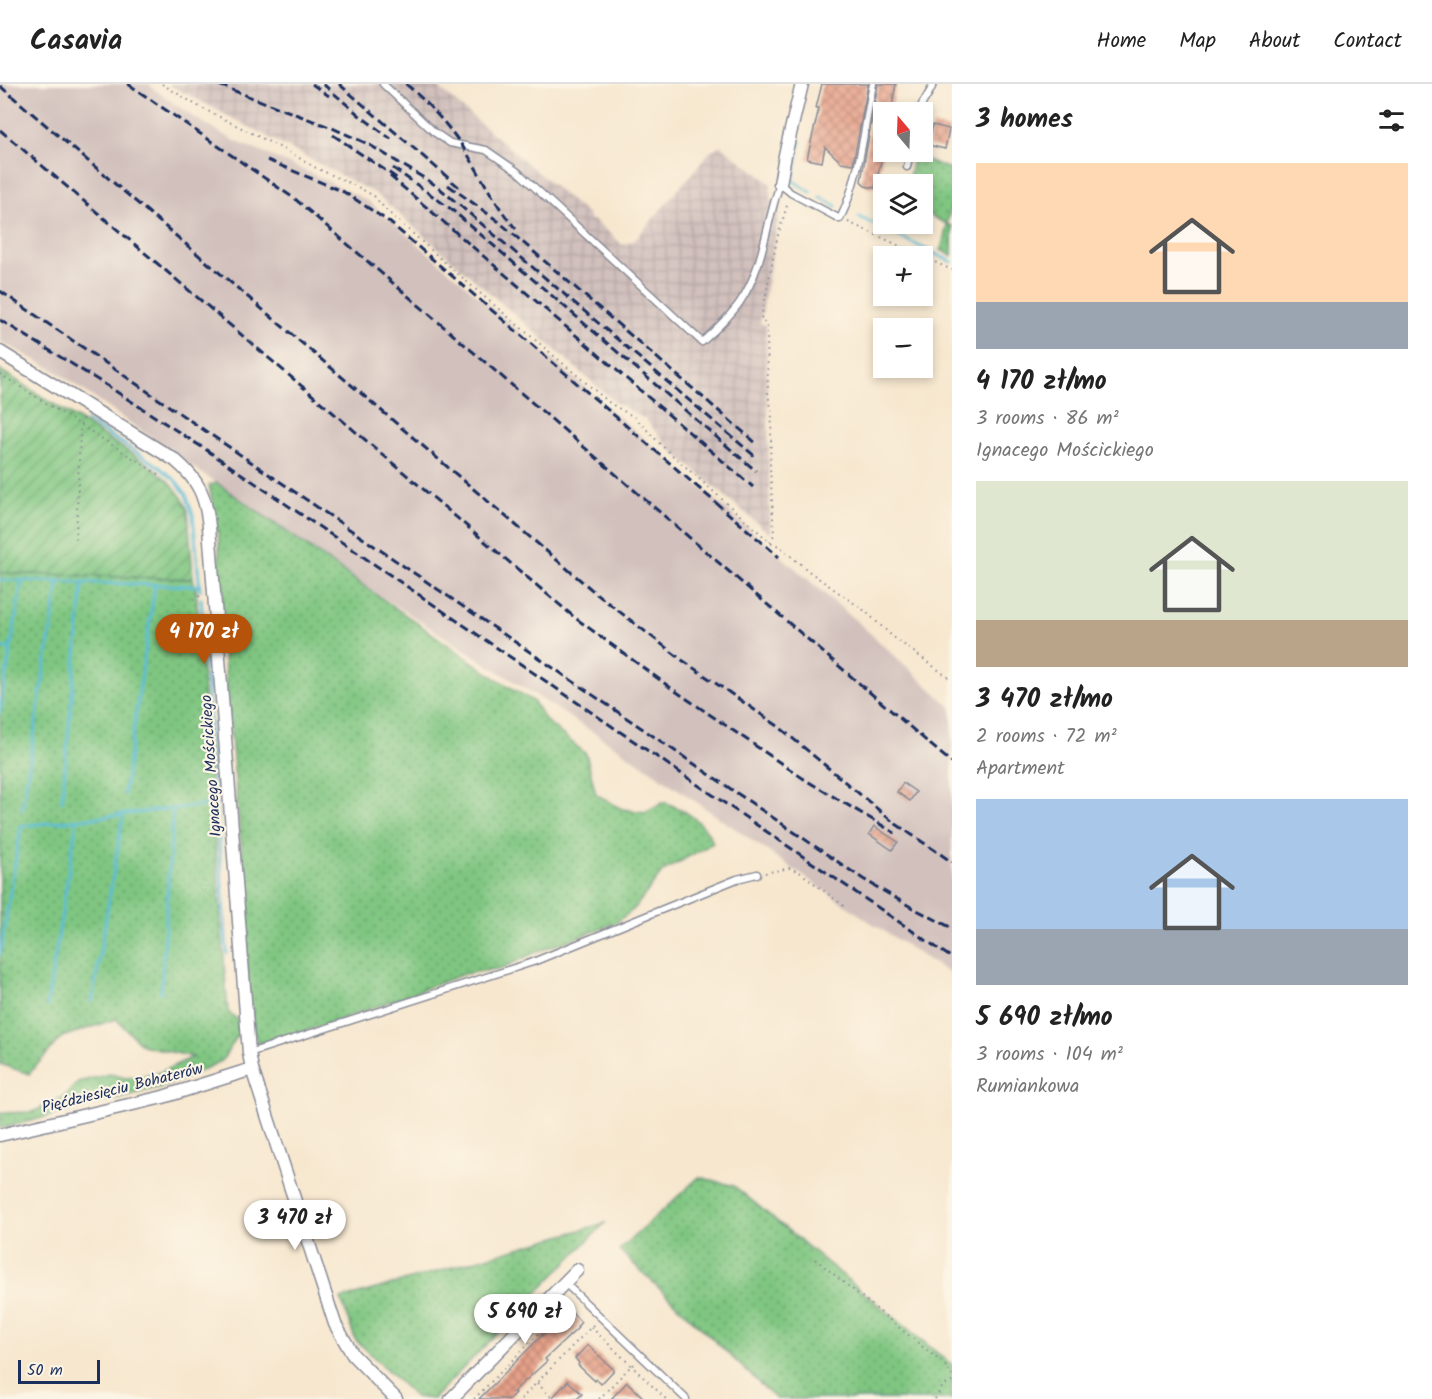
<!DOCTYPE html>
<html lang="en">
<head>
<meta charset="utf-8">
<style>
	:root { --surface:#fff; --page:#f2f2f2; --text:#222; --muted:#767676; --line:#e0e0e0; --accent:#b45309 }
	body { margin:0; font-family:Kalam,sans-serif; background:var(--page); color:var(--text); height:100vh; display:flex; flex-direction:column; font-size:22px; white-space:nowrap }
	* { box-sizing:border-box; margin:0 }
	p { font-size:20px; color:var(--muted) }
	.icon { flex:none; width:33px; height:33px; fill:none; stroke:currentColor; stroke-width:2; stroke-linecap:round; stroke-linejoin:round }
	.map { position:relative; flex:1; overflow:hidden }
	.details { display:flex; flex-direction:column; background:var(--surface); width:480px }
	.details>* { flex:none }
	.needle { width:39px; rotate:341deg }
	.controls { position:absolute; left:873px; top:18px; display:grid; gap:12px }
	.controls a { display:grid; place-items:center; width:60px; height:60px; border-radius:0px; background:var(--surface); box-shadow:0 3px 9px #0003; font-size:30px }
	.scale { position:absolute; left:18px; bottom:15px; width:82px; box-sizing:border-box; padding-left:6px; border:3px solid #1b2f5e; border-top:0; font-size:16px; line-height:21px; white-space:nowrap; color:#1b2f5e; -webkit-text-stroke:4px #fcf5e5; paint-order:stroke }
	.price { position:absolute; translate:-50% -51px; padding:0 14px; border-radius:21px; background:#fff; color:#222; font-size:20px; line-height:39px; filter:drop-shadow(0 2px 3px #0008) }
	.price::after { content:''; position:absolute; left:50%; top:36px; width:18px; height:14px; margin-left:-9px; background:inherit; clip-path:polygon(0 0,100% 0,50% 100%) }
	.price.current { background:var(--accent); color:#fff }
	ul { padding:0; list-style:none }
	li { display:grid; align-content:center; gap:12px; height:318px; padding:0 24px }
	li span { display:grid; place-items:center; height:186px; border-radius:0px; color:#555 }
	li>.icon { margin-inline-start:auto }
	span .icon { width:108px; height:108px; fill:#fffc; stroke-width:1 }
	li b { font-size:26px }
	h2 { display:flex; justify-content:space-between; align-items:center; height:72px; padding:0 24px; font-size:26px }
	header { display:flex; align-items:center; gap:36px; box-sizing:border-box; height:84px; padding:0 30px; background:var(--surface); border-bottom:2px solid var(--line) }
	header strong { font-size:28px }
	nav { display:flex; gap:33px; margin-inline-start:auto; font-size:21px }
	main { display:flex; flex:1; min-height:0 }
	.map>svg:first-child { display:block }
	.industrial { fill:url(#industrial-grid) }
	.railway { fill:#d1c0bc }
	.grass { fill:url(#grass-dots); stroke:#4d7a70; stroke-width:1.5 }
	.garden { fill:url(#garden-furrows); stroke:#4d7a70; stroke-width:1.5 }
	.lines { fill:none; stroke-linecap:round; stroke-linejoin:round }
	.stream { stroke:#5abdd8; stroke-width:3 }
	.building { fill:url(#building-cross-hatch) }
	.lane-casing { stroke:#898b96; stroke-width:9 }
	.street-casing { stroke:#898b96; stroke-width:15 }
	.path { stroke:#898b96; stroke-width:2; stroke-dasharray:1.5 4.5; stroke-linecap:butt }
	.lane { stroke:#fff; stroke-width:6 }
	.street { stroke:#fff; stroke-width:12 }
	.rail { stroke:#1b2f5e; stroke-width:3; stroke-dasharray:9 4.5; stroke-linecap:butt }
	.labels { text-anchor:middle; stroke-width:4.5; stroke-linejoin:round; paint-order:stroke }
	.street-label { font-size:16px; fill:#1b2f5e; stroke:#fcf5e5 }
</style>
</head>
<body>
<header>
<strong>Casavia</strong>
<nav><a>Home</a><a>Map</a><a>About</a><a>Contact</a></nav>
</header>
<main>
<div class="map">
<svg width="952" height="1315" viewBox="0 0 952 1315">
	<defs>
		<pattern id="industrial-grid" width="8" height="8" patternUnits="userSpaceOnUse" patternTransform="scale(1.5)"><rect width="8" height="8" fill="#d1c0bc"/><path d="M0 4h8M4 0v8" fill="none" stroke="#b3a5a4"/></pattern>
		<pattern id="grass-dots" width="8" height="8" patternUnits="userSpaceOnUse" patternTransform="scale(1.5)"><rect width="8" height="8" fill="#7fc681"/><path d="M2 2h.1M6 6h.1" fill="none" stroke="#67a16d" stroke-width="1.8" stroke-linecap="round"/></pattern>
		<pattern id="garden-furrows" width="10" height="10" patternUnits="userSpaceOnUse" patternTransform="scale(1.5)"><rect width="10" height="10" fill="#7fc681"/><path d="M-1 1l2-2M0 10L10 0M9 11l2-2" fill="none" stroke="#67a16d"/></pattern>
		<pattern id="building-cross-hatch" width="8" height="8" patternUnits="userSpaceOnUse" patternTransform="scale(1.5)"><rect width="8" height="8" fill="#e6a088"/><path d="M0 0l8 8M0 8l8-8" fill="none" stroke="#ba8372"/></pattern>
	</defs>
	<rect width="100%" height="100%" fill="#fcf5e5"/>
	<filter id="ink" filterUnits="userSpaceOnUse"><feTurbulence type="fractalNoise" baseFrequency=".0167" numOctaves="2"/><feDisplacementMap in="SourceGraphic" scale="12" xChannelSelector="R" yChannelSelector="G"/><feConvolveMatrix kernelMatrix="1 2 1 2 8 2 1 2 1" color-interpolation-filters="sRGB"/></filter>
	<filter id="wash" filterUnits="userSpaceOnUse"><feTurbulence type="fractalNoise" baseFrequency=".008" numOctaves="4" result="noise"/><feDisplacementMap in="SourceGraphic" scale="24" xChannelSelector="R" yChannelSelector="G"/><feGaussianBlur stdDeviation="1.35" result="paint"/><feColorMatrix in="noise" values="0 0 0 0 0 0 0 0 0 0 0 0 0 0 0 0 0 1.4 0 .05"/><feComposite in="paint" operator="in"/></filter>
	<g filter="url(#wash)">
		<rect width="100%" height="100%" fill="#f7e7cf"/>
		<path class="industrial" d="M168,0H434L588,131L589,135L595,137L623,161L635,156L710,68L720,61L771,100L770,116L781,119L760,240L766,241L770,450L672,367L645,335L615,318L376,110Z"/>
		<path class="railway" d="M0,0H151V3L192,32L235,57L318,92L368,117L862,542L952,624V891L867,836L630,672L350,492L54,286L0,257Z"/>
		<g class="grass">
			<path d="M914,71L952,86V118L947,140L952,142V172L941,166L947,140C921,127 922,130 922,100H909L908,98Z"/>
			<path d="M217,399L497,595L533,617L546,637L586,670L596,710L622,725L645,728L664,718C684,726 705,737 713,759L663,787L634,825L614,840L534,869L503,884L464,890L346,934L293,951L258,960L253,945L247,879V826L220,532L219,456L209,401Z"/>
			<path d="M0,489L193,495L196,504L228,928L238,936L239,949L222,977L168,1001L0,1045V1029L33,1028L65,1012L78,998L110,990L126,994L156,990L193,973L142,961L116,935L62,953L29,990L0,980Z"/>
			<path d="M699,1093L734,1102L952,1281V1315H776L619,1166Z"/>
			<path d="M605,1139L433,1315L415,1313L355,1255L341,1215Z"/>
		</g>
		<path class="garden" d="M0,286L145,378L171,399L183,415L188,427L193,495L0,489Z"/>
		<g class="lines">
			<g class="stream">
				<path d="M800,58L793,97L811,108"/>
				<path d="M820,113L836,122"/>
				<path d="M859,133L952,178"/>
				<path d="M87,337L158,382L175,396L186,410L193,431L200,506"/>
				<path d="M0,496L199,502"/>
				<path d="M201,515L227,870"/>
				<path d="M0,564H10"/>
				<path d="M0,628L22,496"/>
				<path d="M124,710L155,501"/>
				<path d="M62,717L83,498"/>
				<path d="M22,725L59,496"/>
				<path d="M0,870L21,742L214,720"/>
				<path d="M161,908L173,725"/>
				<path d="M92,918L123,731"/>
				<path d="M47,922L77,735"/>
			</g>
		</g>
		<g id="blocks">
			<g class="building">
				<path d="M822,0H868L853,80L841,78L825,63L822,78L807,75L819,24H816Z"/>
				<path d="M878,0H896L891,28H884V64L875,104L865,102L861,97Z"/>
				<path d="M933,41L949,45L945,65L928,61Z"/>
				<path d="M903,699L916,708L910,717L897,708Z"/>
				<path d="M874,742L898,758L892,766L869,750Z"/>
				<path d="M568,1225L581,1238L577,1243L578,1244L545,1275L547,1277L513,1308L515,1309L509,1315H479Z"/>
				<path d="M588,1261L614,1286L601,1300L596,1295L595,1297L578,1281L579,1279L575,1274Z"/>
				<path d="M568,1297L582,1310L577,1315H551Z"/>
				<path d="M627,1298L645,1315H611Z"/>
			</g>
		</g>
	</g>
	<g filter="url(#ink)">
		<use href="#blocks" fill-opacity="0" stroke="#898b96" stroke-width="1.5"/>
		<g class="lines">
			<g class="lane-casing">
				<g id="lane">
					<path d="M383,0L434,48L450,59L486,66L518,88L702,258C716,245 730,233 740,218C764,183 766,138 780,100L791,109L840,135C860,94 864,44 873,0"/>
					<path d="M919,28C921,18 930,11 933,0"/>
					<path d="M907,83L910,68"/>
					<path d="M249,969L533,878L737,795L757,790"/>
					<path d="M565,1199L686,1315"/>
				</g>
			</g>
			<g class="street-casing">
				<g id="street">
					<path d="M780,100L785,71L802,0"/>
					<path d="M0,268L175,376C199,396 206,413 209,443L249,969L252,985L335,1240L353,1271L396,1315"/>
					<path d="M0,1051L163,1013L252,985"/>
					<path d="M451,1315L577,1186"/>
				</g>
			</g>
			<g class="path">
				<path d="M162,0L198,22L291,69L314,83L356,102L374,112L386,126L474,204L611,320L636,334L660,360L770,458L779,462L811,489L865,527L892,552L952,596"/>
				<path d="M848,138L952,186"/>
				<path d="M0,290L161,392"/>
				<path d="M76,455L80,349L81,339L85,333"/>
				<path d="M770,458L774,451L770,382L772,327L768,311L767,241L761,235L777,155L788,118"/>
				<path d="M193,515L202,511"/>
				<path d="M765,789L790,784L801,789L845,823"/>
				<path d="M815,1175L945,1281L952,1292"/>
				<path d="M591,1243L666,1315"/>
				<path d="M537,1299L551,1313"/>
				<path d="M474,1315L571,1217"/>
				<path d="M521,1315L594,1240"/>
				<path d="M599,1315L631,1282L638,1278"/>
				<path d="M935,1315L943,1302L952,1298"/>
			</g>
			<use href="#lane" class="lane"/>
			<use href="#street" class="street"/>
			<g class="rail">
				<path d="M128,0L295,115L952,679"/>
				<path d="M312,0L329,12"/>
				<path d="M323,0L359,31L391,55"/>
				<path d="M339,0L460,104"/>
				<path d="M406,0C428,19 449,42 465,66C482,93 495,121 516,145"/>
				<path d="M219,1L332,44L368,60L437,102L757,374"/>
				<path d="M0,2L598,511L682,576L778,642L893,738L952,778"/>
				<path d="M0,46L574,533L671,604L807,697L895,749"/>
				<path d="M333,51L398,95"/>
				<path d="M267,76L344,108L388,137L779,473"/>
				<path d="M393,84L451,125L756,387"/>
				<path d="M390,92L753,403"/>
				<path d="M448,101L498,137L756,359"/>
				<path d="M0,207L863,795L911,823L952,844"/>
				<path d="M0,236L106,301L208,367L952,874"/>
			</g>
		</g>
	</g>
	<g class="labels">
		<g class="street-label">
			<text transform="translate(210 682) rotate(-94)" y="6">Ignacego Mościckiego</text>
			<text transform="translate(122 1003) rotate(-14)" y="6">Pięćdziesięciu Bohaterów</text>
		</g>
	</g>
</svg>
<div class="controls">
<a><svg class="needle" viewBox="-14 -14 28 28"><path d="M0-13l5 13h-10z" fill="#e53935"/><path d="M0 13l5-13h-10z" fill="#767676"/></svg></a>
<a><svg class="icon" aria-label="layers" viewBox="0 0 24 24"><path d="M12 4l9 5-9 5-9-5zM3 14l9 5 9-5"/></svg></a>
<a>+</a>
<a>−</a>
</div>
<div class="scale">50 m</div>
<b class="price current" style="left:204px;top:581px">4 170 zł</b>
<b class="price" style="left:295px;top:1167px">3 470 zł</b>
<b class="price" style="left:525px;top:1261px">5 690 zł</b>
</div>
<section class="details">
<h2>3 homes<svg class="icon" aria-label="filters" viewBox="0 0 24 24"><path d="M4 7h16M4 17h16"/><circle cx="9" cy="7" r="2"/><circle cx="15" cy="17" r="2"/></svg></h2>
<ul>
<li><span style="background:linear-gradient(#ffd9b3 75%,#9aa5b1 0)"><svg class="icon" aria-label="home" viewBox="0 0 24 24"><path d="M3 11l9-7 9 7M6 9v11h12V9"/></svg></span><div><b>4 170 zł/mo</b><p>3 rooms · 86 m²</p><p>Ignacego Mościckiego</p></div></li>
<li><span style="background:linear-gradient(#dfe7d0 75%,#b9a48a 0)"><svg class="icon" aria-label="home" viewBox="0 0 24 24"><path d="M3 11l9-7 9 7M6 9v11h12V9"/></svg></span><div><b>3 470 zł/mo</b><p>2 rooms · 72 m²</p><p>Apartment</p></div></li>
<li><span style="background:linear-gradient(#a9c7e8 70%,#9aa5b1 0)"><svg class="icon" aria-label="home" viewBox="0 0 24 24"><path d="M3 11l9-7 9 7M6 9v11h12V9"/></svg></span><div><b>5 690 zł/mo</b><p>3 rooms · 104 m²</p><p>Rumiankowa</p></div></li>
</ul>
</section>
</main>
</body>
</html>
